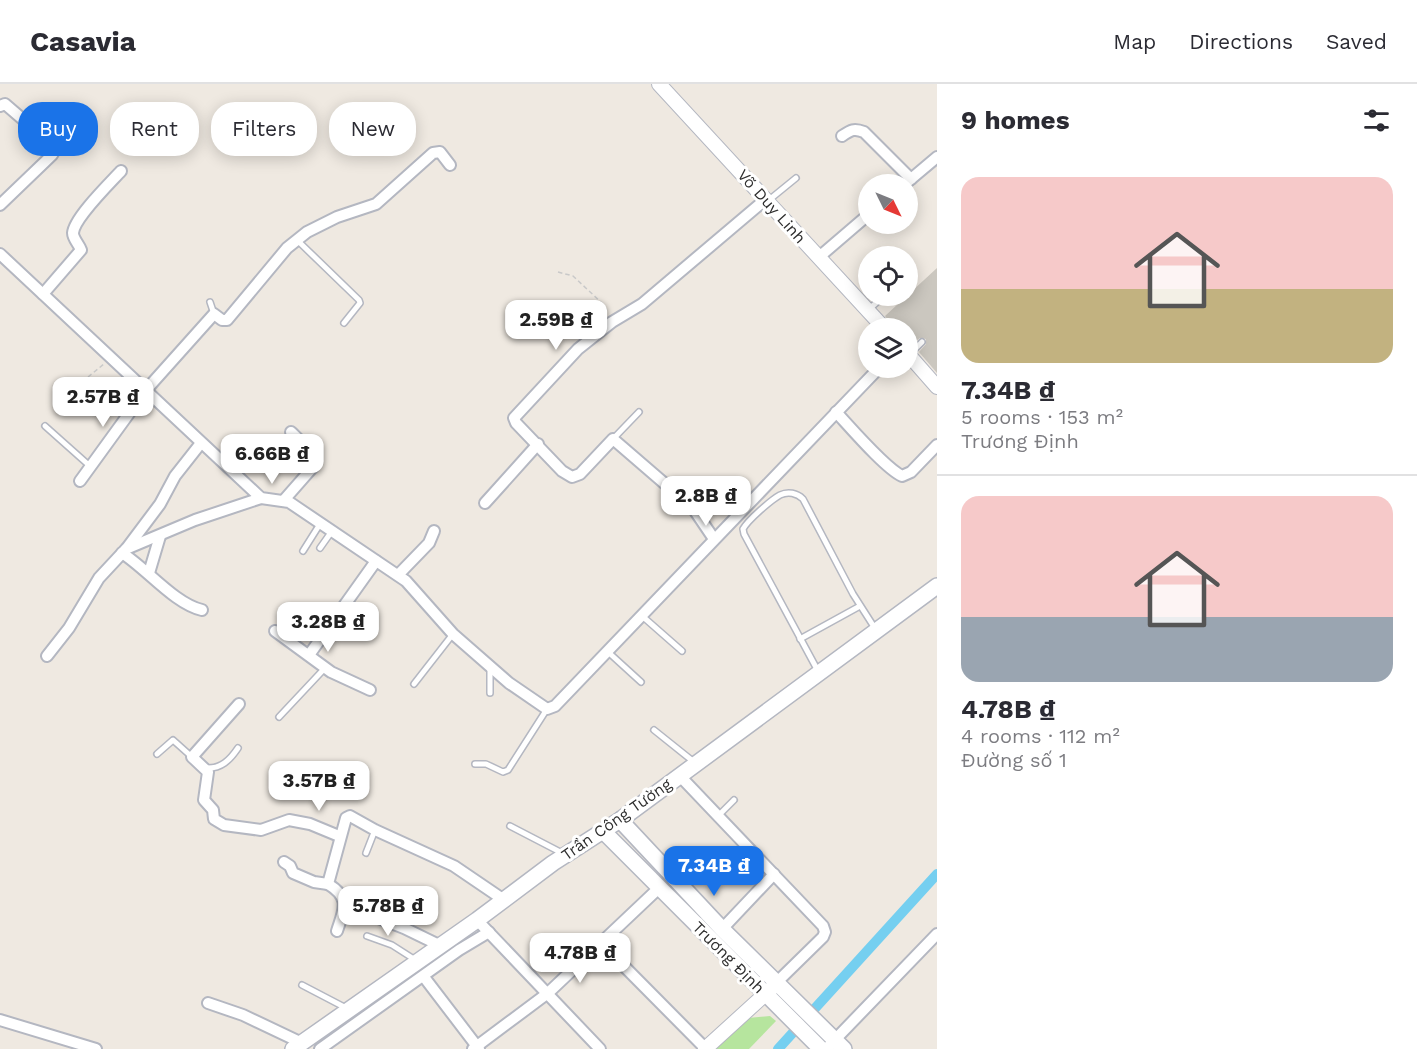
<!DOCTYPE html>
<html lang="en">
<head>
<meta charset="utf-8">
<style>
	:root { --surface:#fff; --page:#f7f7f7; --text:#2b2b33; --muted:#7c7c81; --line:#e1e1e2; --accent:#1a73e8 }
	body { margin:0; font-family:"Work Sans",sans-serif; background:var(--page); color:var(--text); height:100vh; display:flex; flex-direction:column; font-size:22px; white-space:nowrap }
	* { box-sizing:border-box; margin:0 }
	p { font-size:20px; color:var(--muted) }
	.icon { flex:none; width:33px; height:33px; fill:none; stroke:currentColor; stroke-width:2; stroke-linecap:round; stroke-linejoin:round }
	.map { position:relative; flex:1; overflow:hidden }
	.panel { display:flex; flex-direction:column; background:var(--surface); width:480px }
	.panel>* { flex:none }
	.guide { position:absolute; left:18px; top:18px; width:570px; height:54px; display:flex; gap:12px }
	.needle { width:39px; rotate:133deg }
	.fabs { position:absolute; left:858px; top:90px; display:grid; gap:12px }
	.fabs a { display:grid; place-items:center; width:60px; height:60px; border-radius:50%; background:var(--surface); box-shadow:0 3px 15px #0003; font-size:30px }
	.price { position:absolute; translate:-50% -51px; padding:0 14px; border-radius:12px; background:#fff; color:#222; font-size:20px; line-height:39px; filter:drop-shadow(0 2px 3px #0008) }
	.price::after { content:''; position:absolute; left:50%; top:36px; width:18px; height:14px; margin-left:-9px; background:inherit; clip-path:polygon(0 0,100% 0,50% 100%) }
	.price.on { background:var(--accent); color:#fff }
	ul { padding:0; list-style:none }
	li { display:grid; align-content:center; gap:12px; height:318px; padding:0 24px }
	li+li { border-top:2px solid var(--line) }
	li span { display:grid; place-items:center; height:186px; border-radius:18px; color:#555 }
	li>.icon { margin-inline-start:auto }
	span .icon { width:108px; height:108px; fill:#fffc; stroke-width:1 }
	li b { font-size:26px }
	h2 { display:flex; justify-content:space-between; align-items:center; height:72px; padding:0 24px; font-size:26px }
	.chip { padding:0 21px; border-radius:24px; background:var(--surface); box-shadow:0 3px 15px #0003; font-size:21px; line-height:54px }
	.chip.on { background:var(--accent); color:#fff }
	header { display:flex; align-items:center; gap:36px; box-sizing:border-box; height:84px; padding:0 30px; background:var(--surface); border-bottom:2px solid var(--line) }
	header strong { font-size:28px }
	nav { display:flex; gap:33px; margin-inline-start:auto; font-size:21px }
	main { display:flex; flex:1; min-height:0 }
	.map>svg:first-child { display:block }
	.green { fill:#b6e59e }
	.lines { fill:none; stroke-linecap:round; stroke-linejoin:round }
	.canal { stroke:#75cff0; stroke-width:10 }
	.building { fill:#cbc7bf }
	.service-casing { stroke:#b4b7c1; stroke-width:8 }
	.minor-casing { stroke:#b4b7c1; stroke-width:14 }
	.tertiary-casing { stroke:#b4b7c1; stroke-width:16 }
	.secondary-casing { stroke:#b4b7c1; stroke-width:18 }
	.path { stroke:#c9c9c9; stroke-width:1.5; stroke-dasharray:4.5 3; stroke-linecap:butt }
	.service { stroke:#fff; stroke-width:5 }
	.minor { stroke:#fff; stroke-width:10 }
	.tertiary { stroke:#fff; stroke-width:14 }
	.secondary { stroke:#fff; stroke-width:15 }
	.labels { text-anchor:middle; stroke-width:6; stroke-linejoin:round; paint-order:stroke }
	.street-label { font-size:16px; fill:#2e2e2e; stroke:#fff }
</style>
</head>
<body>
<header>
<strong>Casavia</strong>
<nav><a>Map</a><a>Directions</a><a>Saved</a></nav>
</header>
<main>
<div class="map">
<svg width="937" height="965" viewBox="0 0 937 965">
	<rect width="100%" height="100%" fill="#efe9e1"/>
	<path class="green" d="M770,932L776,937L749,965H715L748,934Z"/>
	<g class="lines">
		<path class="canal" d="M778,965L937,790"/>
	</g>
	<path class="building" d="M937,184V289L919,268L926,260V255L920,254L910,261L908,258V244H894L885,232Z"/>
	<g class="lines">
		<g class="service-casing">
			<g id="service">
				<path d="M769,116L796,94"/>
				<path d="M297,156L359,216L360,219L344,239"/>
				<path d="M210,218L214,230"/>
				<path d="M868,226L884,212"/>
				<path d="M909,271L922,258"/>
				<path d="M45,342L91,383"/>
				<path d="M613,355L639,328"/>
				<path d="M320,464L332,447"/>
				<path d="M303,467L320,440"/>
				<path d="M641,531L682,567"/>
				<path d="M800,555L860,522"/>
				<path d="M607,567L641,598"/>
				<path d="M818,587L744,450L743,445C748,436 771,416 780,411C788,407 797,409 803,415L853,510L876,546"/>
				<path d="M414,600L453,550"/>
				<path d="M490,609V584"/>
				<path d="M279,633L325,584"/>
				<path d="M654,646L694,678"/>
				<path d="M157,670L173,656L192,673"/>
				<path d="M475,680H486L503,688L508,686L547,625"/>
				<path d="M206,684C221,685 230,676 238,664"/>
				<path d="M718,732L734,716"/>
				<path d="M510,742L564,770"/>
				<path d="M366,769L375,746"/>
				<path d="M367,852L392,861L417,877"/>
				<path d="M302,901L348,925"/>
			</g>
		</g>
		<g class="minor-casing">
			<g id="minor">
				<path d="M0,22L5,20L34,45L55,66L52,71L0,121"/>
				<path d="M842,52C851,46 854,44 864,48L911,95"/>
				<path d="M905,100L937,73"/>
				<path d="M0,170L261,414L289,418L406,497L453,550L509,599L547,625L555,622L879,284"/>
				<path d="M819,173L868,131"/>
				<path d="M43,210L81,166C79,160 73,155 73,149C74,134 110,99 121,87"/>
				<path d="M836,328C850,343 885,384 902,392L911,388L937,361"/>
				<path d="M80,397L146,306L214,230L222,236H227L287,164L307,148L337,133L376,120L433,69L440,68L450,81"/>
				<path d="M284,416L313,383C312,366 302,359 291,348"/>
				<path d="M485,419L538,360"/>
				<path d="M714,455L693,424L613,355L580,390L572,393L562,387L516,339L514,334L578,265L612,238L642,220L766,115"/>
				<path d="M127,464L160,420L175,392L201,359"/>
				<path d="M122,469C147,485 175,520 202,526"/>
				<path d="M149,489L160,452"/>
				<path d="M398,491L429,459L434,447"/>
				<path d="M275,547L331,588L370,606"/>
				<path d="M309,571L376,477"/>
				<path d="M47,572L69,544L99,494L126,465L195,436L261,414"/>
				<path d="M239,620L192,673L208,688L204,716L213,726L214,735L224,741L261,746L289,736L310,740L339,752"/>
				<path d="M679,691L823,842L825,848L823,853L776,899"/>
				<path d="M284,778L290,782L293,789L314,798L328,800"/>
				<path d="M345,821L404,844L441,862"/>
				<path d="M477,836L600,965"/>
				<path d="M722,845L774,790"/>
				<path d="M337,847C344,825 351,814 328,800L346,734L350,732L375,746L454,782L504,816"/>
				<path d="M602,860L706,965"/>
				<path d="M424,893L479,965"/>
				<path d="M208,919L243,931L302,959"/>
				<path d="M0,936L96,965"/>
				<path d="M320,965L459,866L489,848"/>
				<path d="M473,965L548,909L660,803"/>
				<path d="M826,965L937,850"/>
			</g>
		</g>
		<g class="tertiary-casing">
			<g id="tertiary">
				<path d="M659,0L884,244"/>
				<path d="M908,270L937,303"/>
				<path d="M705,965L773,903"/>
			</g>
		</g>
		<g class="secondary-casing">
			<g id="secondary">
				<path d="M620,736L722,845L844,965"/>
				<path d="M603,747L821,965"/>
				<path d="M293,965L477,836L553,779L620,736L937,502"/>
			</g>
		</g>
		<g class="path">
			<path d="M558,188L573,192L603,220L608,229"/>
			<path d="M88,293L104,280"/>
		</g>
		<use href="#service" class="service"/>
		<use href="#minor" class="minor"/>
		<use href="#tertiary" class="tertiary"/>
		<use href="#secondary" class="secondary"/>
	</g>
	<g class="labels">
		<g class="street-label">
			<text transform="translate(772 122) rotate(48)" y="6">Võ Duy Linh</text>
			<text transform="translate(616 735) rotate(-35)" y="6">Trần Công Tường</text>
			<text transform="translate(729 873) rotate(45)" y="6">Trương Định</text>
		</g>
	</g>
</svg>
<div class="fabs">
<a><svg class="needle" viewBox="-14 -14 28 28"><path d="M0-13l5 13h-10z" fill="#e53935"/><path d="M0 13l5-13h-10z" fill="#7c7c81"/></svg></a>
<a><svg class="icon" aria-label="locate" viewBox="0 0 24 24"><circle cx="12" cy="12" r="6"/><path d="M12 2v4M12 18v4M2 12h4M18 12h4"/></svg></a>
<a><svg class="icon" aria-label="layers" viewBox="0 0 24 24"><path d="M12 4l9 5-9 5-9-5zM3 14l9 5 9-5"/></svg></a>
</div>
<b class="price" style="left:556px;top:267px">2.59B ₫</b>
<b class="price" style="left:103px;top:344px">2.57B ₫</b>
<b class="price" style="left:272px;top:401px">6.66B ₫</b>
<b class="price" style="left:706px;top:443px">2.8B ₫</b>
<b class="price" style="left:328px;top:569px">3.28B ₫</b>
<b class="price" style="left:319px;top:728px">3.57B ₫</b>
<b class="price on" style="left:714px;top:813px">7.34B ₫</b>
<b class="price" style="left:388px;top:853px">5.78B ₫</b>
<b class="price" style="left:580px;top:900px">4.78B ₫</b>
<div class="guide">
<a class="chip on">Buy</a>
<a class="chip">Rent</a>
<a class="chip">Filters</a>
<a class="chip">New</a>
</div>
</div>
<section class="panel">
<h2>9 homes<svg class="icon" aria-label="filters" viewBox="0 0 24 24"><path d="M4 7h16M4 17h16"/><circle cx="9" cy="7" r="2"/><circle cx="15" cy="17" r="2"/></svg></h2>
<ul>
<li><span style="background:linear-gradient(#f6c9c9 60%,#c2b280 0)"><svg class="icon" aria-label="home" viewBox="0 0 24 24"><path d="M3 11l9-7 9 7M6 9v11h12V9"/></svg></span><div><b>7.34B ₫</b><p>5 rooms · 153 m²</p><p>Trương Định</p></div></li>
<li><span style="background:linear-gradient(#f6c9c9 65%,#9aa5b1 0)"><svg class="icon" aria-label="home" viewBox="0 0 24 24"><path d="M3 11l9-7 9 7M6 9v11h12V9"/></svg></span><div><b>4.78B ₫</b><p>4 rooms · 112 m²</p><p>Đường số 1</p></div></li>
</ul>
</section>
</main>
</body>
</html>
